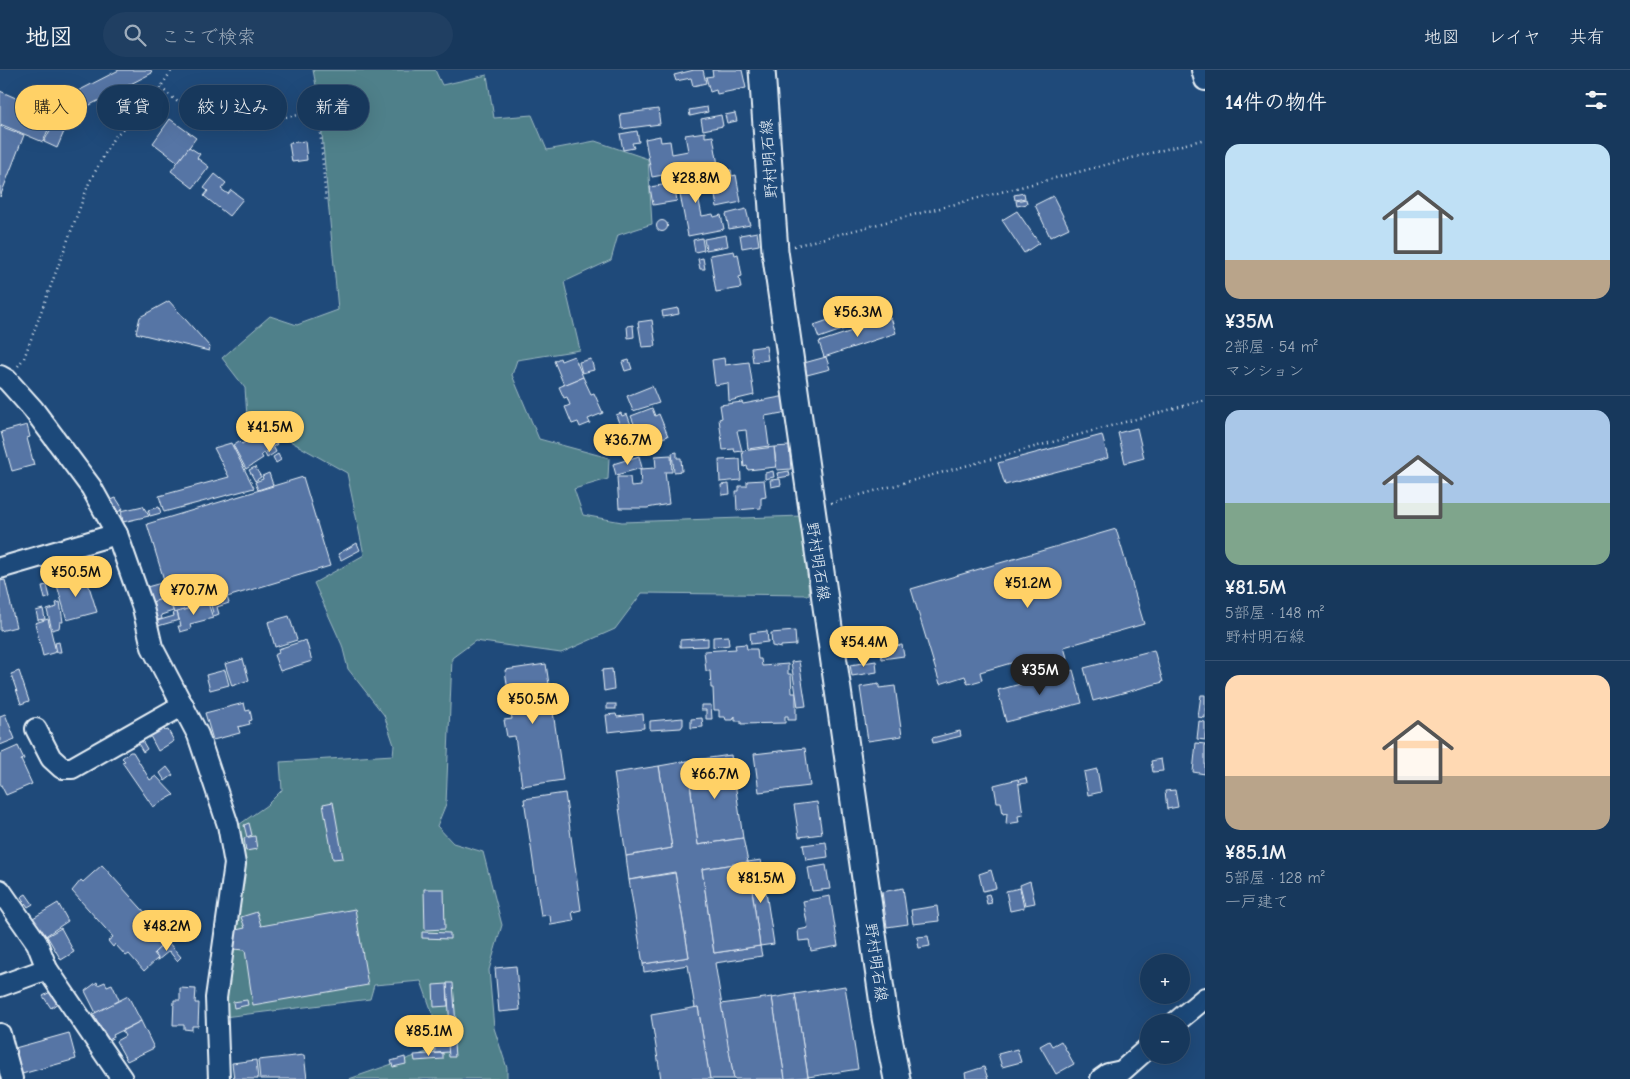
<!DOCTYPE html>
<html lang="ja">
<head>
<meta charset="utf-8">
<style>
	:root { --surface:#17385c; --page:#203f62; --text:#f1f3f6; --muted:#9eacbb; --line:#365272; --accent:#ffd166 }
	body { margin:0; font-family:"Comic Neue","Klee One",sans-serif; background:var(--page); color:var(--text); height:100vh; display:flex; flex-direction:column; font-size:19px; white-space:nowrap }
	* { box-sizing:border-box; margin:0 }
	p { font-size:16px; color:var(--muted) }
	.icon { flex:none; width:28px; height:28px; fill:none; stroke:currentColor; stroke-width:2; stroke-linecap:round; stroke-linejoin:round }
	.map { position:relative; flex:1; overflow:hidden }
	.details { display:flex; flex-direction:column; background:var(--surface); width:425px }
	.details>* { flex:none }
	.guide { position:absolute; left:15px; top:15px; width:475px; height:45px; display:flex; gap:10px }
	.buttons { position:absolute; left:1140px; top:884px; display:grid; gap:10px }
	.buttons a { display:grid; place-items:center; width:50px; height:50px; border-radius:50%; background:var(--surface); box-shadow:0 5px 20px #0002,0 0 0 1px var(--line); font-size:25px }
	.price { position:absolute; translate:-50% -42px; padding:0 11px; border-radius:18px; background:var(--accent); color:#111; font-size:16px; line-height:32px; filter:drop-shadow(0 1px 2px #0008) }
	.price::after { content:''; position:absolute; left:50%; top:30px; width:15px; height:11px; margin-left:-8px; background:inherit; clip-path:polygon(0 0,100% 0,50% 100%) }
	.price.on { background:#222; color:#fff }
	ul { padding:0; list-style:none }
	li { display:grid; align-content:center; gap:10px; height:265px; padding:0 20px }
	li+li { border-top:1px solid var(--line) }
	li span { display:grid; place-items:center; height:155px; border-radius:15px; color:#555 }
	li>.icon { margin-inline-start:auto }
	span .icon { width:90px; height:90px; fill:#fffc; stroke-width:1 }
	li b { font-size:21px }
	h2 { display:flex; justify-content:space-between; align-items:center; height:60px; padding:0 20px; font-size:21px }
	.pill { padding:0 18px; border-radius:22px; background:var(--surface); box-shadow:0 5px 20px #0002,0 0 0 1px var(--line); font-size:18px; line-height:45px }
	.pill.on { background:var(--accent); color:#111 }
	header { display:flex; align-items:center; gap:30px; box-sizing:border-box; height:70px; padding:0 25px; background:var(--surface); border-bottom:1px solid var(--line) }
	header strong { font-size:24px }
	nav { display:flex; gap:28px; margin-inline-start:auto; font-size:18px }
	.search { width:350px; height:45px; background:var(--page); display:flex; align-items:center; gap:12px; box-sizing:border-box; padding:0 18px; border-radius:28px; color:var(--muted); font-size:19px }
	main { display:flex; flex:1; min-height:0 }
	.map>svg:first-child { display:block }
	.green { fill:#50808a; stroke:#9cb8c1 }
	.building { fill:#5674a5; stroke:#e8f1f8 }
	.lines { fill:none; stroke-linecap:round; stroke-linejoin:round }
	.minor-casing { stroke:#e8f1f8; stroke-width:24 }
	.major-casing { stroke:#e8f1f8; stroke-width:29 }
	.path { stroke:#e8f1f8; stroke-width:2.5; stroke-dasharray:1 4; stroke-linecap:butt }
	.minor { stroke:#1f4a7a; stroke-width:20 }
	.major { stroke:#1f4a7a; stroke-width:25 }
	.labels { text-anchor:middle; stroke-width:5; stroke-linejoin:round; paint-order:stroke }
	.street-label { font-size:16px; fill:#e8f1f8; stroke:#1f4a7a }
</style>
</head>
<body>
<header>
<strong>地図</strong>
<div class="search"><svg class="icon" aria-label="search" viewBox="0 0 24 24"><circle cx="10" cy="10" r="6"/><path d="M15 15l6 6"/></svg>ここで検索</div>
<nav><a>地図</a><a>レイヤ</a><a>共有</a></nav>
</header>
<main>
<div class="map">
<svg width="1205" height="1009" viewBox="0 0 1205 1009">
	<rect width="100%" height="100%" fill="#1f4a7a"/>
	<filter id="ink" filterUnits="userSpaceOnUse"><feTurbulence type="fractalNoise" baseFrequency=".02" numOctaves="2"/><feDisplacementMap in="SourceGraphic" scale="10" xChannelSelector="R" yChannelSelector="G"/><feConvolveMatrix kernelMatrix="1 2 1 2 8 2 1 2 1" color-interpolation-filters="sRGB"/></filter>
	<g filter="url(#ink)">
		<path class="green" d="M313,0H435L442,15L487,5L494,48L532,45L547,80L595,71L648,89L652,154L618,165L611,190L564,212L580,280L517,290L512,305L539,369L609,388L608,409L574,419L583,445L622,452L802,446L809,525L642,523L615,559L561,583L475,571L452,588L446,734L437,756L453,773L483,782L502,855L489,900L494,958L507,998V1009H349L444,976L421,911L374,915L370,929L224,947L241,807L240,754L267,735L282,720L280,692L393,685L394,675L384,645L348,599L342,575L314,513L364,485L347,403L247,347L245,318L222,288L270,246L297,255L338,240L319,31Z"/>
		<g class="building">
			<path d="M119,0H151L152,3L86,37L78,21Z"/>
			<path d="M694,0H703L706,13L693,16L691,8L676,11L674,5Z"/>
			<path d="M712,0H742L746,18L717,24L716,20L710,22L706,7L713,6Z"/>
			<path d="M0,21L54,45L43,72L0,54Z"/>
			<path d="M707,37L708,42L690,46L689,40Z"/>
			<path d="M658,39L660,54L622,59L620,44Z"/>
			<path d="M735,43L737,51L727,53L725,45Z"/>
			<path d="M721,45L723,56L703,60L701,49Z"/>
			<path d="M170,49L196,68L178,92L153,73Z"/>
			<path d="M54,52L66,57L57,78L44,72Z"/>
			<path d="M0,56L24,65L0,127Z"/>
			<path d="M637,61L639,72L632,73L634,78L623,80L620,64Z"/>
			<path d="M705,62V67L713,66L718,95L652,107L645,69L660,66L661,72L670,71L672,84L688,81L685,65Z"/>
			<path d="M305,71L307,90L292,92L289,73Z"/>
			<path d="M189,77L200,84L197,88L209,97L193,118L171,101Z"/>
			<path d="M707,98L709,113L696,116L702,146L713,144L714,147L721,145L724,159L688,166L676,104Z"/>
			<path d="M731,100L732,106L736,105L741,132L717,137L711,103Z"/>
			<path d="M215,104L226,113L221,119L228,124L231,120L243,129L229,146L204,126L208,121L204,118Z"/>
			<path d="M674,113L677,131L653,135L650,117Z"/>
			<path d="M1024,123L1025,128L1015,130L1014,125Z"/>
			<path d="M1053,126L1069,158L1050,167L1035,135Z"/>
			<path d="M1026,129L1027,134L1017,136L1016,131Z"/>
			<path d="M746,139L750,155L729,159L726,144Z"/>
			<path d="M1017,141L1039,173L1024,183L1002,150Z"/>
			<circle cx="662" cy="156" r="5.5"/>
			<path d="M757,162L759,175L742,178L740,165Z"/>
			<path d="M726,165L728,176L706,180L704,169Z"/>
			<path d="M702,168L704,180L695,182L693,170Z"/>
			<path d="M734,181L735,185L738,184L742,206L739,207L741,218L716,222L710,185Z"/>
			<path d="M703,188L705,199H700L698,189Z"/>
			<path d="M885,230L890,243L819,268L814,255Z"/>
			<path d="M169,231L210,277L209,281L136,263L140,247Z"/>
			<path d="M678,238L679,244L663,247L662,241Z"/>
			<path d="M891,248L896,263L824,287L819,272Z"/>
			<path d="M652,250L656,276L642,277L638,252Z"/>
			<path d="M633,255L634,267L628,268L627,256Z"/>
			<path d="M766,276L768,290L753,292L751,278Z"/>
			<path d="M574,286L583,307L564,315L554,291L560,288L561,291Z"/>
			<path d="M826,287L830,299L807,305L804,293Z"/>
			<path d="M724,288L725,295L749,292L754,325L729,331L728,313L715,315L712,290Z"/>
			<path d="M591,289L594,300L582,303L579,292Z"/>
			<path d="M629,290L632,299L625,301L622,292Z"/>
			<path d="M583,307L591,324L594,323L603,343L588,349L590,353L580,357L578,352L572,354L565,337L570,335L567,327L564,328L559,317Z"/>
			<path d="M652,316L659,333L633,341L627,326Z"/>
			<path d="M786,326L788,342L765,346L769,376L748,379L746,360L737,361L742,381L735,382L734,379L723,380L719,349L722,348L720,335L742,332L743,334Z"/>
			<path d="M652,338L655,346L659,344L668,366L642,375L631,346Z"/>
			<path d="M621,343L622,346L627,344L639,376L629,380L616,345Z"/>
			<path d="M27,355L30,367L27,368L34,395L12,401L1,362Z"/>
			<path d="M265,358L277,374L261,385L263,388L246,399L233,375L239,371L242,374Z"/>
			<path d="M1137,358L1144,388L1125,393L1118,363Z"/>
			<path d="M1102,365L1108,388L1005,415L998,393Z"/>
			<path d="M231,373L254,418L164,442L159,426L229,407L214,378Z"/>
			<path d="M789,376L791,399L777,400L774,377Z"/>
			<path d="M774,377L776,397L748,400L747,396L744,397L742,381Z"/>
			<path d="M274,378L276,382L267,388L265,384Z"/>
			<path d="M677,382V388H681L682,401L674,402L672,383Z"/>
			<path d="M278,384L281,390L276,393L273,387Z"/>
			<path d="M671,385L672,402H665L669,434L647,438H619L617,407H630L631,417L641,416L640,399L656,398L655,386Z"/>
			<path d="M639,386L642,398L616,405L613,394Z"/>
			<path d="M740,389L741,410L720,412L719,390Z"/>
			<path d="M255,397L261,407L255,411L249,400Z"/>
			<path d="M773,401L774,407L765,409V403Z"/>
			<path d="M789,401L790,406L778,408L777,403Z"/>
			<path d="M269,403L273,415L258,420L255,412L263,409L262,406Z"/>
			<path d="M303,407L330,496L174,543L147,454Z"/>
			<path d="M780,409L781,415L771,417L770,410Z"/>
			<path d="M764,410L766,427L761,428V438L737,440L736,421H739V416H747V411Z"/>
			<path d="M729,414L730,424L722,425L721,415Z"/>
			<path d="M116,428L123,439L118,442L111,430Z"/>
			<path d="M143,436L149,446L123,452L121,441Z"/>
			<path d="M159,437L161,443L150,446L148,440Z"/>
			<path d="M1116,459L1144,554L1064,577L1069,595L1023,608L1018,591L980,602L982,610L968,614L965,606L940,614L911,519Z"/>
			<path d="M357,473L360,480L341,490L338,484Z"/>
			<path d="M78,505L81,515L88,513L97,542L67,550L56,512Z"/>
			<path d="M5,510L16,557L0,561V511Z"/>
			<path d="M165,512L169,527L152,532L147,517Z"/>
			<path d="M47,515L50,527L45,529L42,516Z"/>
			<path d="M169,527L173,541L161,545L162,549L158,550L152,532Z"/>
			<path d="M227,527L229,533L217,537L219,544L214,546L210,532Z"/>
			<path d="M60,532L63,552H60L59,558L52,560L47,540L57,537L56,533Z"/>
			<path d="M208,533L213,548L190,554L191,559L180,562L178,556H181L177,542Z"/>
			<path d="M43,539L45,549L38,550L36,541Z"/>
			<path d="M177,542L179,550L158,556L157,551L174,546L173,543Z"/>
			<path d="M289,546L297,570L275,577L268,552Z"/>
			<path d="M48,549L56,582L43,586L35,553Z"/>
			<path d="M767,561L768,572L751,574L750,563Z"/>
			<path d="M795,561L796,575L781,576V578L772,576L771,563Z"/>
			<path d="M728,566L729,575L713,577V567Z"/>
			<path d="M708,568V576L680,577V570Z"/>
			<path d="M306,570L312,591L280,601L274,585L279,583L278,579Z"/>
			<path d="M59,572L61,582H57L55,573Z"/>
			<path d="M746,574L747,579H757L758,589H761L762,596L788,594V604H791L792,623H796V650H788V646H785V653L741,654V651H735V646L733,650H726L725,647H719V640H714L713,618H711L710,601H706L704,581L736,579L735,575Z"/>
			<path d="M902,575L904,586L882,589L880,578Z"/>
			<path d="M1154,580L1163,612L1093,631L1084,598Z"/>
			<path d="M243,589L249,610L232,616L225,594Z"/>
			<path d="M799,591L806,636L798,637L791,592Z"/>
			<path d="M876,591L877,602L852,606L850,595Z"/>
			<path d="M546,594L563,710L522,716L515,666L507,667L504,650L512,649L505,600Z"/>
			<path d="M612,599L614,619L604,621L602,600Z"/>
			<path d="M225,600L229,615L210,620L206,605Z"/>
			<path d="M1073,600L1082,633L1006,652L998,620Z"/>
			<path d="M19,601L29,631L21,634L11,604Z"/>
			<path d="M879,614V618L895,616L902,666L868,671L860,617Z"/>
			<path d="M1201,625H1205V648L1198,647Z"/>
			<path d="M244,633L246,641L250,640L252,650L249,651L250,654L238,657L240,663L213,670L205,643Z"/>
			<rect x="607" y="634" width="9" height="5"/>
			<path d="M701,635H711L712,649H706V640H701Z"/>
			<path d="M5,644L15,669L0,675V646Z"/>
			<path d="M616,644L617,647L643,644L644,658L608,662L606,645Z"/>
			<path d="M683,648V655L681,658L650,660V651Z"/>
			<path d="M702,648L703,657L691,658V649Z"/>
			<path d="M1199,651L1205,652V670L1197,669Z"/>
			<path d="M162,656L165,661L168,660L174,671L158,681L149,664Z"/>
			<path d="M960,661L961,666L933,673L932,668Z"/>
			<path d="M140,667L147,679L143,682L136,670Z"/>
			<path d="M1196,673L1205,674V704L1193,702Z"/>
			<path d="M18,676L24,689L21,690L32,714L6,725L0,713V684Z"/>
			<path d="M805,678L810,716L759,722L754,684Z"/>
			<path d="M130,682H133L150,710L156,706L174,725L153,737L122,692L125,691L122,688Z"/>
			<path d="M731,685L743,768L698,775L687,691Z"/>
			<path d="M1161,689L1163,701L1153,702L1151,691Z"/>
			<path d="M687,691L698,775L743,768L748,792L702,799L714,883L760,876L762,886L715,893L734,1009H710L698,937L695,938L688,895L644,902L643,894L689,887L675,802L629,810L626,786L672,778L659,696Z"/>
			<path d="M659,696L672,778L626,786L614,703Z"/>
			<path d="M167,697L173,705L165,711L160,703Z"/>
			<path d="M1097,699L1101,722L1088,725L1084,702Z"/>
			<path d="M1026,708L1027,713L1019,714L1018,710Z"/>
			<path d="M1018,709L1023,745L1018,746L1019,752L1006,754L1007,743L1003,744L1001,732H997L994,715Z"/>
			<path d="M1175,720L1178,737L1167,739L1165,721Z"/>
			<path d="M565,723L581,840L572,842L574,851L551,855L550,845L541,846L524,729Z"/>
			<path d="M333,732L343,788L333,789L323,734Z"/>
			<path d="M817,732L822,764L799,767L794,735Z"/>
			<path d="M249,753L252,765L247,767L244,755Z"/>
			<path d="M255,766L257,779L246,781L244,768Z"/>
			<path d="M826,772L828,787L806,790L803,775Z"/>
			<path d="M761,790L774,874L760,876L748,792Z"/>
			<path d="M748,792L760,876L714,883L702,799Z"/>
			<path d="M102,795L169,869L154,883L158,888L144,901L129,884L126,886L115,874L113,877L108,871L113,867L72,821L81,810L83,812Z"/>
			<path d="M826,795L830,819L812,821L808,798Z"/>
			<path d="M991,800L996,818L983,821L979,804Z"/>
			<path d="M675,803L689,887L643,894L629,810Z"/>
			<path d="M1030,811L1035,833L1025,835L1020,815Z"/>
			<path d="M903,818L908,854L887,857L882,822Z"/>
			<path d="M1020,818L1024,838L1010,841L1006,821Z"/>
			<path d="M424,819H444L445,859L425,860Z"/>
			<path d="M26,824L33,834L28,837L21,827Z"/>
			<path d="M989,824L992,833L987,834L985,825Z"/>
			<path d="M830,826L838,876L811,881L809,870L799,871L798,860L808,858L803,831Z"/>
			<path d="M58,833L68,851L44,867L33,848Z"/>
			<path d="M937,836L939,851L913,854L911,840Z"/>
			<path d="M355,839L368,915L253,935L245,880L233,879L236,860L245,858L241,847L257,842L261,856Z"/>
			<path d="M61,858L74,882L61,890L47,866Z"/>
			<path d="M422,862L450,863V869L422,868Z"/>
			<path d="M928,866L930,876L919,878L917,867Z"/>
			<path d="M167,871L181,887L177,891L169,881L157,891L158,888L154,883Z"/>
			<path d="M516,896L520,940L499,942L495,898Z"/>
			<path d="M97,912L98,915L105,912L107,916L112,914L120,932L96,943L85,921Z"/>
			<path d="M453,913L456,956L450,957L447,913Z"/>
			<path d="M447,914L448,936L434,937L433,915Z"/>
			<path d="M845,916L858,999L808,1007L795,924Z"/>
			<path d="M180,918L196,919L195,933H199L198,956H192V960L184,959V955H173L174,930H180Z"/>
			<path d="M52,921L59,932L51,938L43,926Z"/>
			<path d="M795,924L808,1007L785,1009L772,928Z"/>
			<path d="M128,926L141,951L113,965L114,967L109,970L93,944Z"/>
			<path d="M772,927L785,1009H734L721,934Z"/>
			<path d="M247,930L248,935L234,938L233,932Z"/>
			<path d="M698,937L710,1009H661L651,945Z"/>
			<path d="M141,951L154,978L127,991L116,971L125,966L122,961Z"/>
			<path d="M447,959L449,982L435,983L434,960Z"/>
			<path d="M447,960H453L455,987H449Z"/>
			<path d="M69,963L76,989L22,1004L15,978Z"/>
			<path d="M1049,971L1052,976L1061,971L1074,994L1056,1004L1040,976Z"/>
			<path d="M1017,979L1021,992L1002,997L998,984Z"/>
			<path d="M443,983V989L415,991L414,985Z"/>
			<path d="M304,985L307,1009H260L258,990Z"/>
			<path d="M405,987L406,994L393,997L391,991Z"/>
			<path d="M256,990L258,1009H234L232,993Z"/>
			<path d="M984,997L988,1009H966L965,1003Z"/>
		</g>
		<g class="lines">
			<g class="minor-casing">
				<g id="minor">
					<path d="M1202,0L1205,10"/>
					<path d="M0,306L7,310L33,339L91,417L117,464L143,538L152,577L198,665L228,755L235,794L216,928L219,1009"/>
					<path d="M0,498L117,464"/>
					<path d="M36,659L51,688L62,698H72L183,635"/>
					<path d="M0,820L37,873L47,899L122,1009"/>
					<path d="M0,916L47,899"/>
					<path d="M1176,952L1205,928"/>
					<path d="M0,964L12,1009"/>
					<path d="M1101,1009L1108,1004L1122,1001L1149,977"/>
				</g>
			</g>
			<g class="major-casing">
				<path id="major" d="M762,0L775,181L885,948L897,1009"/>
			</g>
			<g class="path">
				<path d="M161,18C180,33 200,54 224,60C249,66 306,26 320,58L326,132"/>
				<path d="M794,176L1205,69"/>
				<path d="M18,296L24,288L89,113L113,69L158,21L172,0"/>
				<path d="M831,433L1205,330"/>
			</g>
			<use href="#minor" class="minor"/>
			<use href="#major" class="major"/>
		</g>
	</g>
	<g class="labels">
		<g class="street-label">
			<text transform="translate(768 89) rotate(-94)" y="6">野村明石線</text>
			<text transform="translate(819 491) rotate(81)" y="6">野村明石線</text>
			<text transform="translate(877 892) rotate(82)" y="6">野村明石線</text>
		</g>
	</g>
</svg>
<div class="buttons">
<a>+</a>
<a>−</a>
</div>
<b class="price" style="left:696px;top:134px">¥28.8M</b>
<b class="price" style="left:858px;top:268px">¥56.3M</b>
<b class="price" style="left:270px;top:383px">¥41.5M</b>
<b class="price" style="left:628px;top:396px">¥36.7M</b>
<b class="price" style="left:76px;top:528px">¥50.5M</b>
<b class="price" style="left:1028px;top:539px">¥51.2M</b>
<b class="price" style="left:194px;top:546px">¥70.7M</b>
<b class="price" style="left:864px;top:598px">¥54.4M</b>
<b class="price on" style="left:1040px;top:626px">¥35M</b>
<b class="price" style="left:533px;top:655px">¥50.5M</b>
<b class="price" style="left:715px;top:730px">¥66.7M</b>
<b class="price" style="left:761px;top:834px">¥81.5M</b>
<b class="price" style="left:167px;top:882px">¥48.2M</b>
<b class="price" style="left:429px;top:987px">¥85.1M</b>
<div class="guide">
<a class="pill on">購入</a>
<a class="pill">賃貸</a>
<a class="pill">絞り込み</a>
<a class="pill">新着</a>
</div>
</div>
<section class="details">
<h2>14件の物件<svg class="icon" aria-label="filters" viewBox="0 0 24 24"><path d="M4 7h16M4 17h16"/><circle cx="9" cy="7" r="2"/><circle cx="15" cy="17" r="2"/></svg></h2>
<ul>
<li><span style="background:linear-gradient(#bfe0f5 75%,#b9a48a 0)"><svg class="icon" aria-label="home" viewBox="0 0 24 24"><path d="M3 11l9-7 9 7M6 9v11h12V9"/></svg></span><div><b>¥35M</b><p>2部屋 · 54 m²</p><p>マンション</p></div></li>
<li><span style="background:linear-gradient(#a9c7e8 60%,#7fa58c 0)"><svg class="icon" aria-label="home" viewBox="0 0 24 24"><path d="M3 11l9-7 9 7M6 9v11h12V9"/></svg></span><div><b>¥81.5M</b><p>5部屋 · 148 m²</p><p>野村明石線</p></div></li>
<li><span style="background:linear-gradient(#ffd9b3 65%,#b9a48a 0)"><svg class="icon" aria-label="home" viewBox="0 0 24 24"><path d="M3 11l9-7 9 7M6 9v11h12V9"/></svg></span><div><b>¥85.1M</b><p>5部屋 · 128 m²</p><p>一戸建て</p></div></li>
</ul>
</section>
</main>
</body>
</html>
